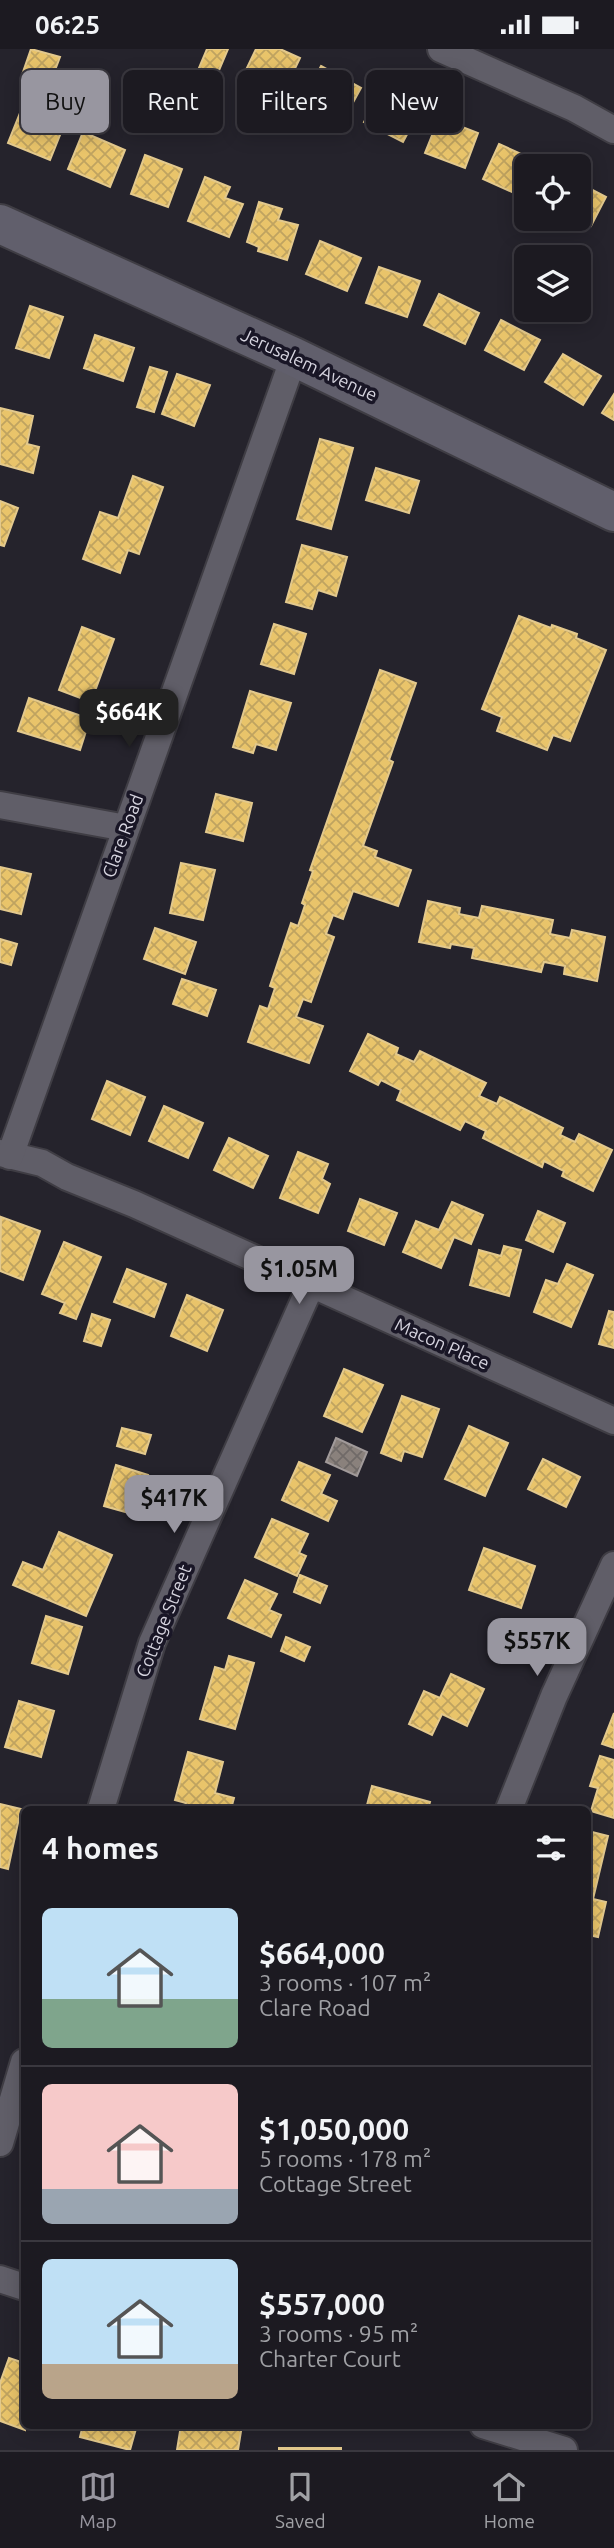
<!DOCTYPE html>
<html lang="en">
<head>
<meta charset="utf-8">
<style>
	:root { --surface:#1c1a21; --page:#25232a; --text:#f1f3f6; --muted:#a0a1a5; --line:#3a383f; --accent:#9896a0 }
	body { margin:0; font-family:Ubuntu,sans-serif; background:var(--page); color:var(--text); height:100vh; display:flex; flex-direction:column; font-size:26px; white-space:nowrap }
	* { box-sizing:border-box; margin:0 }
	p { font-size:23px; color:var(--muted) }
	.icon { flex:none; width:38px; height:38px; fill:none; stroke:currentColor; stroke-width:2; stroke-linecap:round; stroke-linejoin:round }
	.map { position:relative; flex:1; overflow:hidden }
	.sheet { position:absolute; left:21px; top:1757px; width:570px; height:623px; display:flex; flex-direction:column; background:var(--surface); border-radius:10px; box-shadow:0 4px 18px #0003,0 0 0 2px var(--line) }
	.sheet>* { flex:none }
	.banner { position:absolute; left:21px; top:21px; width:572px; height:63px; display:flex; gap:14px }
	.controls { position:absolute; left:514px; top:105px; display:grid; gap:14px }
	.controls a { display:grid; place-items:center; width:77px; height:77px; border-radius:10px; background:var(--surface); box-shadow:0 4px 18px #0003,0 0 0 2px var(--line); font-size:35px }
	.price { position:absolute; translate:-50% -60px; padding:0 16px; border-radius:14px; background:var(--accent); color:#111; font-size:23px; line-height:46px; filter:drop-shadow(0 2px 4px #0008) }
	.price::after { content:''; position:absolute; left:50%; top:42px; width:21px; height:16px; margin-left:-10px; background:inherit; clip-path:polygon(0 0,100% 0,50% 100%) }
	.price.active { background:#222; color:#fff }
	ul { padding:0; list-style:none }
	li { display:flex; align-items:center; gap:21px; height:175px; padding:0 21px }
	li+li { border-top:2px solid var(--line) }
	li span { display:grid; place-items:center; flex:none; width:196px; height:140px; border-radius:10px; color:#555 }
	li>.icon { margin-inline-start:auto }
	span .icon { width:84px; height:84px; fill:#fffc; stroke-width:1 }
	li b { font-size:30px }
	h2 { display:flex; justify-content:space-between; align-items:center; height:84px; padding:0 21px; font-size:30px }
	.tag { padding:0 24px; border-radius:10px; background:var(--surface); box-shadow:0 4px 18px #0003,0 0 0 2px var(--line); font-size:24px; line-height:63px }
	.tag.active { background:var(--accent); color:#111 }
	.status { display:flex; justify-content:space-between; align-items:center; height:49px; padding:0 35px; background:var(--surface); direction:ltr }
	.status svg { height:19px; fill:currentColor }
	.dock { display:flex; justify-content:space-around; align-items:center; height:98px; border-top:2px solid var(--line); background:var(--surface); font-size:19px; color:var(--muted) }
	.dock a { display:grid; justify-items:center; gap:4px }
	.dock .active { color:var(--accent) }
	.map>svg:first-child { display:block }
	.homes { fill:url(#homes-cross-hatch); stroke:#e3c98d; stroke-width:2 }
	.industry { fill:url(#industry-cross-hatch); stroke:#a19a9a; stroke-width:2 }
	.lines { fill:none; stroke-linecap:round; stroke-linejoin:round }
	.street-casing { stroke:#3f3d44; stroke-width:30 }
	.primary-casing { stroke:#3f3d44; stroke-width:42 }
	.street { stroke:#605e68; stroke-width:26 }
	.primary { stroke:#615f6c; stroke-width:38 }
	.labels { text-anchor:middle; stroke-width:7; stroke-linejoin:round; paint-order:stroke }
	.street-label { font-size:18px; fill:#d6d4df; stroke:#191626 }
</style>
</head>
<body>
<div class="status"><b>06:25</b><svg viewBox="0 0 49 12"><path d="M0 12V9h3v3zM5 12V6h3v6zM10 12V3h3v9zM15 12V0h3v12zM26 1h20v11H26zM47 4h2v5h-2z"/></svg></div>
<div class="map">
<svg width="614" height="2401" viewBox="0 0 614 2401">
	<defs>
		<pattern id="homes-cross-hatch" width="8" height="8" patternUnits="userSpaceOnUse" patternTransform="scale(1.75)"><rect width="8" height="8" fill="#e9c46a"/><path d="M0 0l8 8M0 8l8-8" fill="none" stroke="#bfa360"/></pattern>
		<pattern id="industry-cross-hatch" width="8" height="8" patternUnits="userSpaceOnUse" patternTransform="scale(1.75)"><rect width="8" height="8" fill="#8a817c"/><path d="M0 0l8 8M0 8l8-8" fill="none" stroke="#706a68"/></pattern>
	</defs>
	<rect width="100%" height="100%" fill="#25232c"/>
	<g class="homes">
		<path d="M31,0L60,8L49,37L22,26Z"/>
		<path d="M207,0H228L217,26L199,19Z"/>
		<path d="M256,0H280L300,9L279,53L262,46L268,34L245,23Z"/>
		<path d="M321,17L361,39L338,81L317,69L323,57L305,47Z"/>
		<path d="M380,43L419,63L403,93L364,73Z"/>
		<path d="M22,59L64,76L50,111L8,94Z"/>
		<path d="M439,69L478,84L465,119L425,104Z"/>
		<path d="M83,83L125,101L110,138L68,120Z"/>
		<path d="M499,95L539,113L537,117H527V140L523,148L483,130Z"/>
		<path d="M145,106L182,120L168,158L131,145Z"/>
		<path d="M205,128L230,138L225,149L243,155L229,188L188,172Z"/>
		<path d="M579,134L606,148L591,177L576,170H579Z"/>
		<path d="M259,153L282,160L278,171L298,176L287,211L258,202L259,198L247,193Z"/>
		<path d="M320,192L361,209L347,242L306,225Z"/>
		<path d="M379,218L420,232L407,268L366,254Z"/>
		<path d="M439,245L479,264L465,295L424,276Z"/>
		<path d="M30,257L63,268L49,309L16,299Z"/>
		<path d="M501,271L540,291L524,321L485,301Z"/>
		<path d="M95,286L134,299L123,332L84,319Z"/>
		<path d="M563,305L601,327L583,356L545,333Z"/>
		<path d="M150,318L167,323L154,363L137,358Z"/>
		<path d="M177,325L210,336L194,377L162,365Z"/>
		<path d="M614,345V371L602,364Z"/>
		<path d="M0,359L33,367L27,395L39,398L33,424L0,415Z"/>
		<path d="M320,390L353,399L331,480L297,470Z"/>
		<path d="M376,419L419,432L409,464L366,451Z"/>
		<path d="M133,427L163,438L139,505L128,501L120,524L83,510L100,463L118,469Z"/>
		<path d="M0,452L18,459L4,497L0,496Z"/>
		<path d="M302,496L347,508L336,547L318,541L312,560L286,553Z"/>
		<path d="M519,567L551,579L552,576L577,585L576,589L606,601L570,692L553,686L547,701L497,682L502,668L482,660Z"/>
		<path d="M274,575L306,585L294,625L261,615Z"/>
		<path d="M82,578L114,590L91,653L59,641Z"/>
		<path d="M380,621L416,634L389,711L393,713L363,797L377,802L375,808L411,821L398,857L353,842L343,870L333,866L326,885L334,888L311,953L303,950L296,968L323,977L309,1014L248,993L260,957L268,960L275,939L270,937L291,874L298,877L305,856L302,854L313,822L310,821Z"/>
		<path d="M250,642L291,654L276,701L256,695L253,704L233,698Z"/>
		<path d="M29,649L90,670L80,701L18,682Z"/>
		<path d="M216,745L252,754L243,792L206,783Z"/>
		<path d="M181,814L215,821L203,871L170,864Z"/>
		<path d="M0,818L31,825L21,865L0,860Z"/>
		<path d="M428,852L460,859L459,865L479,869L482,857L553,871L550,885L570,889L572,881L605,888L597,932L564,925L565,917L544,913L541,923L472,909L474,899L451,895L450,899L419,893Z"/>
		<path d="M155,879L196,893L185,925L144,910Z"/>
		<path d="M0,890L17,895L11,916L0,913Z"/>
		<path d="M182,930L216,941L207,967L173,955Z"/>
		<path d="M368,985L398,999L396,1005L414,1013L420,1002L486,1034L479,1047L497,1055L500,1048L563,1079L560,1086L575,1093L579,1085L612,1101L593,1142L562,1127L564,1122L544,1112L542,1118L483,1089L486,1082L465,1072L460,1081L397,1051L401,1041L381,1031L378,1036L350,1022Z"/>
		<path d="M107,1032L145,1048L130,1086L92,1070Z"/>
		<path d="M164,1057L203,1074L188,1109L149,1092Z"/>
		<path d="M229,1089L268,1107L253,1139L214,1121Z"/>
		<path d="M298,1103L328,1115L322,1130L330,1135L318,1164L280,1149Z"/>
		<path d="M360,1150L397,1164L384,1196L348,1182Z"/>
		<path d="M452,1153L483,1166L471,1195L454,1188L441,1219L403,1203L416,1172L439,1181Z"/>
		<path d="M538,1162L565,1174L553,1203L526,1191Z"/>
		<path d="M1,1168L40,1182L23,1231L0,1222Z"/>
		<path d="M64,1193L101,1208L76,1270L60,1264L65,1254L42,1245Z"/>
		<path d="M504,1197L521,1201L509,1247L470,1236L479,1201L501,1207Z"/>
		<path d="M567,1215L593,1226L571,1278L534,1263L546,1231L558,1235Z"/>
		<path d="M127,1220L166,1235L154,1268L114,1253Z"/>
		<path d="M187,1246L223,1261L207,1302L171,1287Z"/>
		<path d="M609,1262L614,1263V1299L599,1295Z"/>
		<path d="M92,1265L110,1271L101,1297L84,1292Z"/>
		<path d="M344,1320L383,1336L362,1383L324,1367Z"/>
		<path d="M402,1347L439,1360L422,1408L404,1402L401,1412L381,1404Z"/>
		<path d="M469,1377L508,1394L485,1447L445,1430Z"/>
		<path d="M122,1379L151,1386L145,1405L117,1397Z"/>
		<path d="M543,1410L580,1428L566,1458L528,1440Z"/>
		<path d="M299,1413L330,1426L321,1445L337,1452L328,1472L282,1451Z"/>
		<path d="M116,1416L148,1426L136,1466L104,1457Z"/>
		<path d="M272,1470L308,1485L299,1504L306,1507L297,1527L255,1508Z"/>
		<path d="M59,1483L112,1506L86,1567L13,1536L23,1513L43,1521Z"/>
		<path d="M484,1499L535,1517L521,1559L469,1541Z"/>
		<path d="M300,1526L327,1537L320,1554L294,1543Z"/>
		<path d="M245,1531L277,1545L269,1561L281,1566L271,1588L228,1569Z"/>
		<path d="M46,1567L82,1578L68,1625L32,1614Z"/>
		<path d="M286,1588L310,1598L304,1612L281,1602Z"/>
		<path d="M229,1607L254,1614L235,1680L200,1670L215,1618L225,1621Z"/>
		<path d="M451,1625L484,1640L467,1677L442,1665L432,1686L409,1675L424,1642L440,1649Z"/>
		<path d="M19,1652L54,1662L41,1708L5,1698Z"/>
		<path d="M614,1664V1699L602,1695Z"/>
		<path d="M188,1703L223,1713L215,1744L234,1749L231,1760H184L186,1754L175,1751Z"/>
		<path d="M600,1707L614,1711V1769L591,1762L598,1739L590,1737Z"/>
		<path d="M372,1737L430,1753L428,1760H366Z"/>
		<path d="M0,1755L21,1760L8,1820L0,1818Z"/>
		<path d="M588,1782L608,1787L593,1850L606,1853L598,1888L588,1886Z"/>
		<path d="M9,2309L24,2314L25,2381L0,2372V2334Z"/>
		<path d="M83,2376H137L130,2401L80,2388Z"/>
		<path d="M181,2376H242L238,2401H177Z"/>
		<rect x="279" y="2399" width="62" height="2"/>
	</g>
	<path class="industry" d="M336,1389L367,1403L357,1427L326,1413Z"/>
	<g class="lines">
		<g class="street-casing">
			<g id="street">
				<path d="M441,0L574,59L614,81"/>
				<path d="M0,756L126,779"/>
				<path d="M0,1104L42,1114L67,1128L134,1155L614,1372"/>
				<path d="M10,1107L294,308"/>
				<path d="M101,1760L152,1594L311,1236"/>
				<path d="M509,1760L554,1647L614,1516"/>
				<path d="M0,2094L24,2013"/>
				<path d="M0,2230L24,2238"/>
				<path d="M483,2376L564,2401"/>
			</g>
		</g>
		<g class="primary-casing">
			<path id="primary" d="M0,175L294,308L614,463"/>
		</g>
		<use href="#street" class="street"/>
		<use href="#primary" class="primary"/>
	</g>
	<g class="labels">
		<g class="street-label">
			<text transform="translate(309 316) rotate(25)" y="6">Jerusalem Avenue</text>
			<text transform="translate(123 787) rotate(-70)" y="6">Clare Road</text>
			<text transform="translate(442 1295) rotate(24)" y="6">Macon Place</text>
			<text transform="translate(164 1572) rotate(-68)" y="6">Cottage Street</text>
		</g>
	</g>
</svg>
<div class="controls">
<a><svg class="icon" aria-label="locate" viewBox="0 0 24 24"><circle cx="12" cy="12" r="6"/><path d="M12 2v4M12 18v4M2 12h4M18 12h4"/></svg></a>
<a><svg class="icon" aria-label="layers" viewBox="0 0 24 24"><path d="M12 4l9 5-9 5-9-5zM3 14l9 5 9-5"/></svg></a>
</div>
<b class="price active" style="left:129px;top:700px">$664K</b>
<b class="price" style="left:299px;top:1257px">$1.05M</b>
<b class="price" style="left:174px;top:1486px">$417K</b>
<b class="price" style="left:537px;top:1629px">$557K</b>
<div class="banner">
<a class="tag active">Buy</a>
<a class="tag">Rent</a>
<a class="tag">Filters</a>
<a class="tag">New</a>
</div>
<section class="sheet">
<h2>4 homes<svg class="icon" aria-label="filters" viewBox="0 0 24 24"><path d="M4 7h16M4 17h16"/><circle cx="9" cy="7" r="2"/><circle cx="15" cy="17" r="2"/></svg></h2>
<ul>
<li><span style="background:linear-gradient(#bfe0f5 65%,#7fa58c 0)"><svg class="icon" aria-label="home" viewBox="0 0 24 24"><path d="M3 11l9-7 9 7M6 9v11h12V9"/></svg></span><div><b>$664,000</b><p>3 rooms · 107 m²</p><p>Clare Road</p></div></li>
<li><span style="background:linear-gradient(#f6c9c9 75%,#9aa5b1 0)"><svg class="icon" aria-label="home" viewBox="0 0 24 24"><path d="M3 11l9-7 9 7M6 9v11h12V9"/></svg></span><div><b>$1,050,000</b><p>5 rooms · 178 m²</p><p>Cottage Street</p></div></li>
<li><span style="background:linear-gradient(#bfe0f5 75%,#b9a48a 0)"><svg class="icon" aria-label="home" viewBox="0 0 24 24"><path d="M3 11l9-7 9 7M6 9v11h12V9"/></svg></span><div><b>$557,000</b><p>3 rooms · 95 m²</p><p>Charter Court</p></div></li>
</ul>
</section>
</div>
<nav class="dock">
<a class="active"><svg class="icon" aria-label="map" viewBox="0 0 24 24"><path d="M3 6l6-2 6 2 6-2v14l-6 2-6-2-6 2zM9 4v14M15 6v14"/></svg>Map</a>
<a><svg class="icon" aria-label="saved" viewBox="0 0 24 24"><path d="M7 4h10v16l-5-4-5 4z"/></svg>Saved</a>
<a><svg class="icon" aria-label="home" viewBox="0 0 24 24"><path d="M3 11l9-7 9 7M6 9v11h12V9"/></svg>Home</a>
</nav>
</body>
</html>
